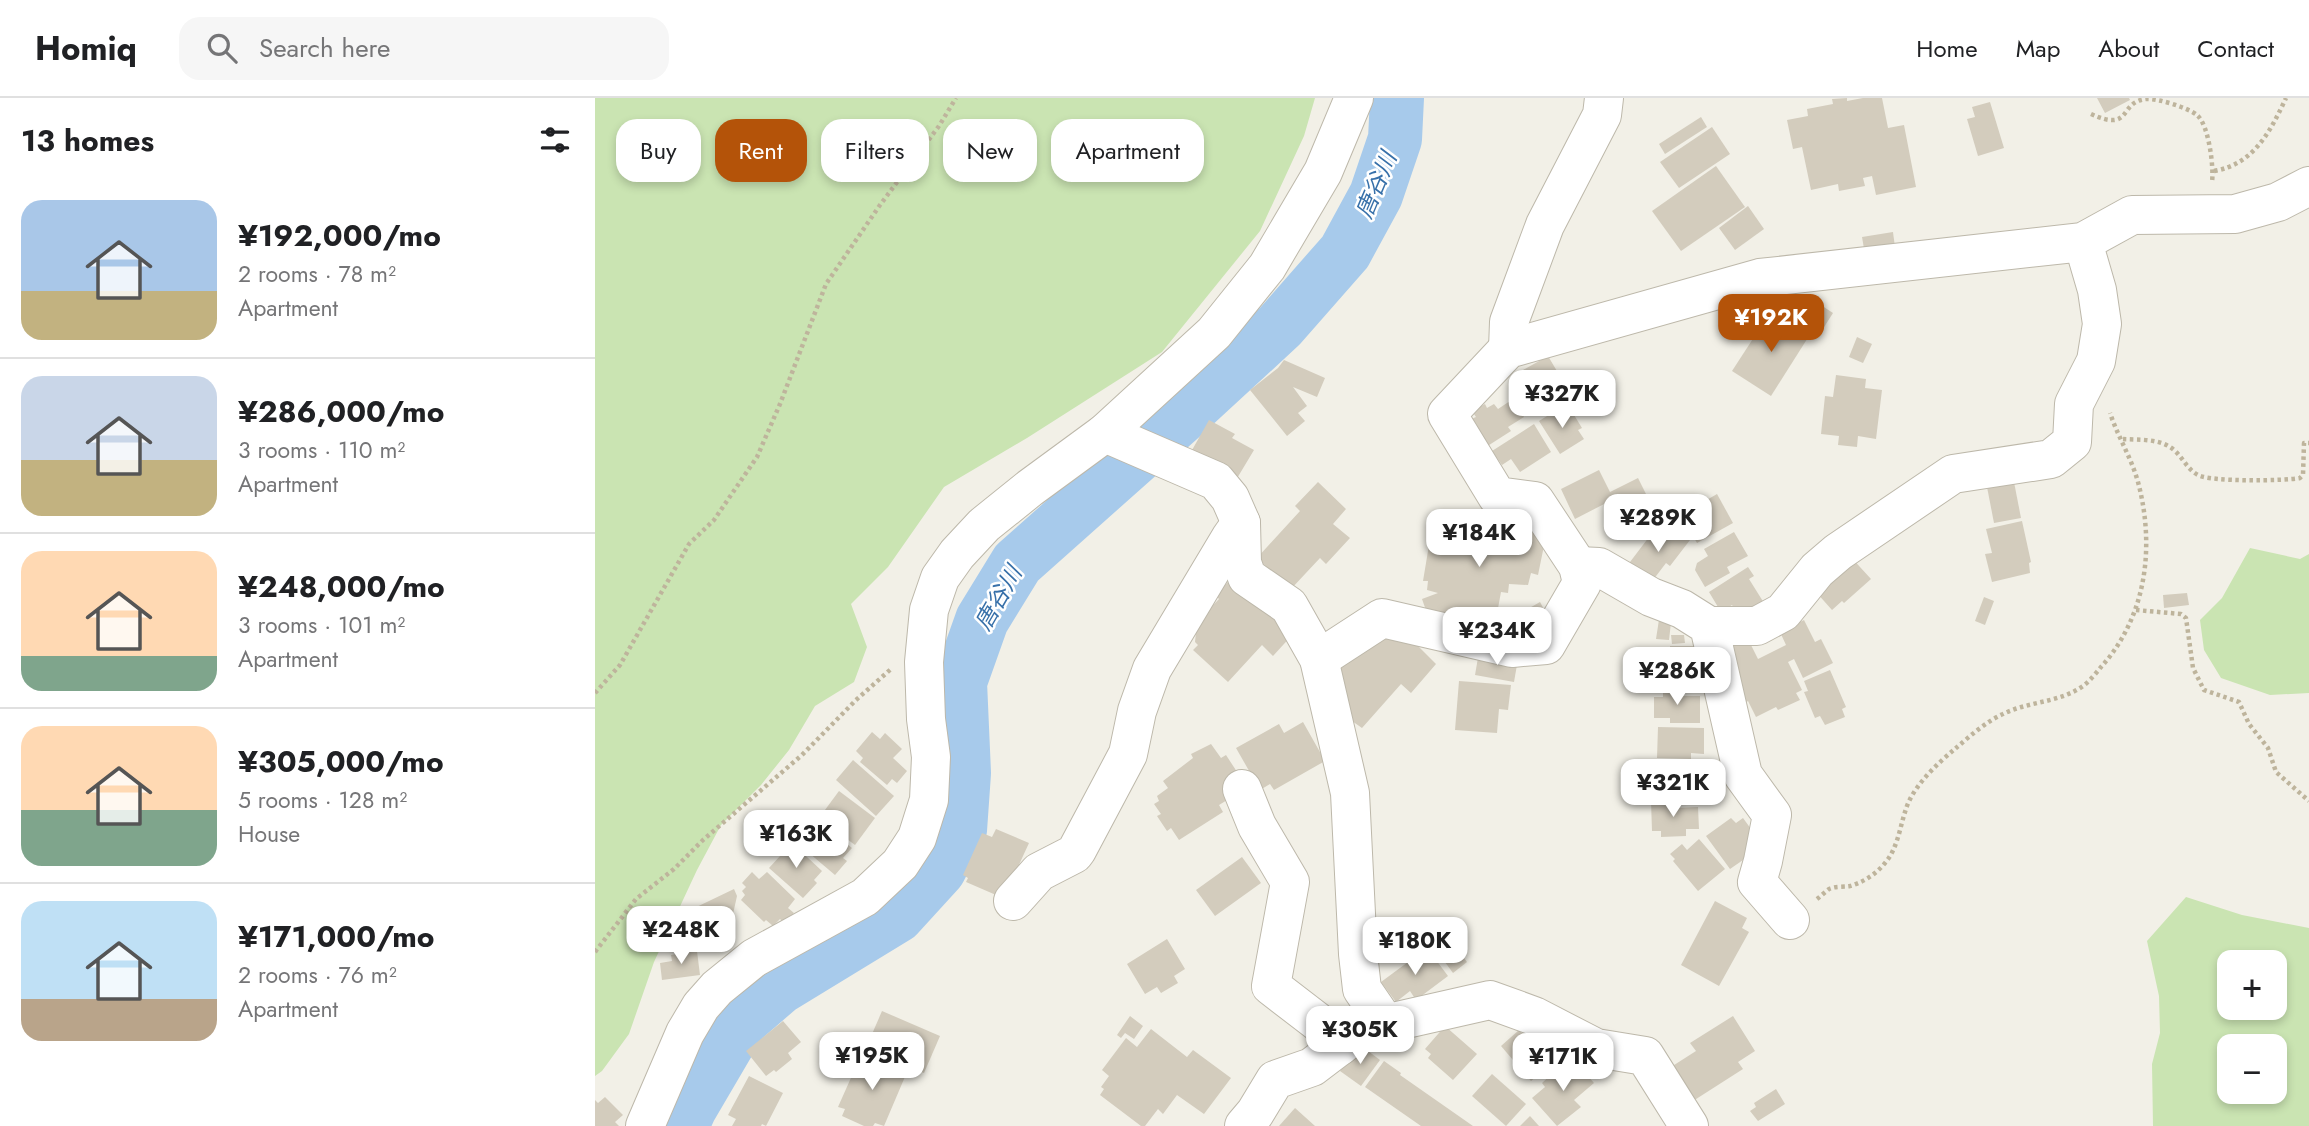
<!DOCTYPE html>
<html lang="en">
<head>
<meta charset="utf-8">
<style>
	:root { --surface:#fff; --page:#f6f6f6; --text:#202124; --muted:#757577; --line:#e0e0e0; --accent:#b45309 }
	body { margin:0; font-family:Jost,"Noto Sans JP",sans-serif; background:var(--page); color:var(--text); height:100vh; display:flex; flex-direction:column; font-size:26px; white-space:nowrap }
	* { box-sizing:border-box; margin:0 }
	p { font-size:23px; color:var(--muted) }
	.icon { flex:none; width:38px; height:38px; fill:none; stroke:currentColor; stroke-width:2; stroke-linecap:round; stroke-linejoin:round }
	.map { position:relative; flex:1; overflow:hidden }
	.sheet { display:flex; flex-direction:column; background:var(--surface); width:595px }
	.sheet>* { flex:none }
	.banner { position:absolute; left:21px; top:21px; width:665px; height:63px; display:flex; gap:14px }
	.buttons { position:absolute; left:1622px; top:852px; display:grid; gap:14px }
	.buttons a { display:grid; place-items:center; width:70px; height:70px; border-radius:14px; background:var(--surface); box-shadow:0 4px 10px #0003; font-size:35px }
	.price { position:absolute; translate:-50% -60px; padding:0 16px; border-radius:14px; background:#fff; color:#222; font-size:23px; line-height:46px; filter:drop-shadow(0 2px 4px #0008) }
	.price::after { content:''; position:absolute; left:50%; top:42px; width:21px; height:16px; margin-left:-10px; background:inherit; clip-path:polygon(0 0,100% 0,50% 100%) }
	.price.active { background:var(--accent); color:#fff }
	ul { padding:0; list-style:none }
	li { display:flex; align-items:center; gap:21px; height:175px; padding:0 21px }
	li+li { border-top:2px solid var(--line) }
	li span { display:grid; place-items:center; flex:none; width:196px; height:140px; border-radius:21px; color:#555 }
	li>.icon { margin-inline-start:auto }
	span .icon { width:84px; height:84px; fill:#fffc; stroke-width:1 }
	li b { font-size:30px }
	h2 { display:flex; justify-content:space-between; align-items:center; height:84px; padding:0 21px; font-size:30px }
	.pill { padding:0 24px; border-radius:21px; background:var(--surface); box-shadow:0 4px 10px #0003; font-size:24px; line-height:63px }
	.pill.active { background:var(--accent); color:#fff }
	header { display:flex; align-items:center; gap:42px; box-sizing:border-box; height:98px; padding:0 35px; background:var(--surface); border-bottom:2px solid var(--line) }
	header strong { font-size:33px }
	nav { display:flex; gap:38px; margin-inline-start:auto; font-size:24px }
	.search { width:490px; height:63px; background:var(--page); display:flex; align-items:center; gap:18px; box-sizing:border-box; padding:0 24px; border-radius:21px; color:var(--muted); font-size:26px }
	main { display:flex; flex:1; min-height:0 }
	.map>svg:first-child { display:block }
	.green { fill:#cae4b2; fill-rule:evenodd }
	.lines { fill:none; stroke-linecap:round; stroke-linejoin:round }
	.river { stroke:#a7caeb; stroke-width:54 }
	.building { fill:#d3ccbd }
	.minor-casing { stroke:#bdb8aa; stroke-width:40 }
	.path { stroke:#beb49c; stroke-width:4.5; stroke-dasharray:3.5 3.5; stroke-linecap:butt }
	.minor { stroke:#fff; stroke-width:38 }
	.labels { text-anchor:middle; stroke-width:5; stroke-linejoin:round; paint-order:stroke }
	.water-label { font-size:23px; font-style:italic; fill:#3770a9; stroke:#fff }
</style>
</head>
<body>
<header>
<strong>Homiq</strong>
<div class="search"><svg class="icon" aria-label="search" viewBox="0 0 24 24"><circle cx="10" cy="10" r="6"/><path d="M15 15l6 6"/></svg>Search here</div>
<nav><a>Home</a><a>Map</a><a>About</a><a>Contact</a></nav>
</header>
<main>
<section class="sheet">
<h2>13 homes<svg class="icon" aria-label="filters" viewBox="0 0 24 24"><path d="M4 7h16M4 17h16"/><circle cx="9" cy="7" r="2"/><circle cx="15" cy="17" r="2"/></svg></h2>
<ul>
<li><span style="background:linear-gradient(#a9c7e8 65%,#c2b280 0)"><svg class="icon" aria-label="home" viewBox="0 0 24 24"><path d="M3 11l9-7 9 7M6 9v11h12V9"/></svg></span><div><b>¥192,000/mo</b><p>2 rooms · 78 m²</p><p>Apartment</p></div></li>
<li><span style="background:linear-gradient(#c9d6e8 60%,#c2b280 0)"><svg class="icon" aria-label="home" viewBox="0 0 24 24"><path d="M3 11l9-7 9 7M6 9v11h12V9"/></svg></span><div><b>¥286,000/mo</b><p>3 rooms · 110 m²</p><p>Apartment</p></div></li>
<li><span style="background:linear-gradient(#ffd9b3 75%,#7fa58c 0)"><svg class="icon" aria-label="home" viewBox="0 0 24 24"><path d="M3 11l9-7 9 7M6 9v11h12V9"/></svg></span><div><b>¥248,000/mo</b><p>3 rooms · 101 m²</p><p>Apartment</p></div></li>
<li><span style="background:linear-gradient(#ffd9b3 60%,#7fa58c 0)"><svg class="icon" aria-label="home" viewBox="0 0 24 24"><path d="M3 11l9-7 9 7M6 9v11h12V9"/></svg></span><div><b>¥305,000/mo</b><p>5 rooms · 128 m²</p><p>House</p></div></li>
<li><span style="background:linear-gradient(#bfe0f5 70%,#b9a48a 0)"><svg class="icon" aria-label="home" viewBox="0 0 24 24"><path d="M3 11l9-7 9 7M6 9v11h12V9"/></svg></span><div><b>¥171,000/mo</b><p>2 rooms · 76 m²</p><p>Apartment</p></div></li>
</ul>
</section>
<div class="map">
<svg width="1714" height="1028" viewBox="0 0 1714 1028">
	<rect width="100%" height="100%" fill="#f2f0e7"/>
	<g class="green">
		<path d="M0,0H720L709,38L665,133L567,254L432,340L349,389L293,469L256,506L272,549L259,584L220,608L194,652L166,687L126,727L102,772L59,864L34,936L7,973L0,978Z"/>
		<path d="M1655,450L1705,461L1714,456V595L1675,597L1626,580L1609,552L1605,522L1627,500Z"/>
		<path d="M1591,799L1647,817L1714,830V1028H1558L1557,966L1565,935L1564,898L1552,843ZM1680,864V910H1634V864ZM1680,948V994H1634V948Z"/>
	</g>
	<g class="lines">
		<path class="river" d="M87,1028L95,1010L146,923L184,890L302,818L344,772L365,732L369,675L365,584L387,522L422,465L585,320L685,228L750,154L781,97L800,41L802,0"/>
	</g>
	<g class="building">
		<path d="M1252,0V3L1268,0H1287L1293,30L1309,27L1321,89L1281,97L1277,78L1268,80L1270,88L1244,93L1243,86L1216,92L1207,49L1198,51L1192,22L1213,18L1212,11L1238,6L1237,1Z"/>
		<path d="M1502,0H1534L1535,2L1510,15Z"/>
		<path d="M1395,4L1409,50L1383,58L1372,21L1380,19L1377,9Z"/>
		<path d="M1106,19L1112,29L1070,56L1064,46Z"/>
		<path d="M1117,29L1135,56L1084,90L1065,64Z"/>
		<path d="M1121,68L1150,109L1086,153L1057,113Z"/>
		<path d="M1153,108L1169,131L1140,152L1124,130Z"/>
		<path d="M1298,134L1301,157L1271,162L1267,139Z"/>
		<path d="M1209,196L1238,215L1224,237L1195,218Z"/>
		<path d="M1176,213L1214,238L1176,298L1137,273Z"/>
		<path d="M1262,239L1277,246L1268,265L1254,259Z"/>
		<path d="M953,258L975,295L957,305L954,300L939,309L925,285L933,280L928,272Z"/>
		<path d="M689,262L730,280L722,299L698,289L712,308L703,315L710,323L692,338L655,292L683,270Z"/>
		<path d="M1241,277L1271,281L1270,290L1287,292L1281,341L1263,338L1262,349L1243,347L1244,338L1226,336L1230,298L1238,299Z"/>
		<path d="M918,301L929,319L913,329L916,333L891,349L874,322L881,319L877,313L890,306L892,310L899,306L903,311Z"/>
		<path d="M965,310L969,317L976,312L987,330L983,332L989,341L965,356L944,323Z"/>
		<path d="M614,322L640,336L637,340L659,352L638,387L592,361Z"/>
		<path d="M939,326L956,354L925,374L916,361L907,367L897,353Z"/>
		<path d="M1004,372L1015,394L1043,380L1058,410L1024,427L1013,404L980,421L966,391Z"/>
		<path d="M723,384L751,411L738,426L755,440L731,466L725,460L696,491L662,460L705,413L700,408Z"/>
		<path d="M1419,384L1426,420L1399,425L1392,389Z"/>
		<path d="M1122,396L1138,425L1102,445L1086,417Z"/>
		<path d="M869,416L914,423L915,428L952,433L943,477L936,475L933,487L914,486L913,495L906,494L899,532L834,521L827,501L843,495L832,492L833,483H828L834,447H838L841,438L860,440L861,421L867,423Z"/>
		<path d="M1427,423L1436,464L1434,465L1435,475L1397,484L1390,456L1397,455L1391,431Z"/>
		<path d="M1074,426L1095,442L1075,468L1071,465L1055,486L1032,468L1054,439L1060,444Z"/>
		<path d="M1139,434L1153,458L1132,469L1135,475L1110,489L1100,472L1102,465L1113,458L1109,451Z"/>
		<path d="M1254,457L1276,481L1249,505L1247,503L1237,512L1221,494Z"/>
		<path d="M1153,469L1159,478L1154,481L1169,505L1145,520L1137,507L1126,514L1114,494Z"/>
		<path d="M638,479L699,535L678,558L667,547L633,584L598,552L603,547L600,544L602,524L624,501L620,497Z"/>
		<path d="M1592,495L1594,507L1569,510L1568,497Z"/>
		<path d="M1389,499L1399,503L1390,527L1380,523Z"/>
		<path d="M945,504L952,517L939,525L931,512Z"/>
		<path d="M1065,515L1077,516L1074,542L1061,541Z"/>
		<path d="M1209,522L1220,544L1226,541L1238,565L1208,580L1199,561L1193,564L1207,592L1201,595L1205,602L1183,612L1181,609L1161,619L1153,603L1150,605L1131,550L1148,542L1150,547L1155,545L1163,561L1191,547L1185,534Z"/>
		<path d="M785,537L822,547L841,566L816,595L806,586L767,630L740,611L733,582L748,562Z"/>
		<path d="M1076,537H1089L1090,545L1077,546Z"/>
		<path d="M1075,548H1102V570H1107V581H1101V583L1063,584V549L1075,552Z"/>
		<path d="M884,554L923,561L919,584L880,577Z"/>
		<path d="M1235,572L1251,609L1247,611L1250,619L1230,627L1225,618L1220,620L1209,594L1213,593L1209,583Z"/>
		<path d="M864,583L916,587L913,612L904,611L902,635L860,632Z"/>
		<path d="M1068,589H1087V598H1105V625H1075V620H1059V599H1068Z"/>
		<path d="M708,624L730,663L679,692L675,686L665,692L641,650L684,626L689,635Z"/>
		<path d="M1063,629L1109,630V656L1096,655V661L1062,660Z"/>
		<path d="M277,634L285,641L290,635L307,651L298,660L312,673L302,685L297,681L292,687L265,664L268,660L261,653Z"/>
		<path d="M616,646L626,660L631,657L646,680L642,696L624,707L628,714L584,742L576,730L572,733L562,718L566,716L559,706L564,703L562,698L573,690L568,683L598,660L596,656Z"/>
		<path d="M258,662L299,698L281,718L241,682Z"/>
		<path d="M1112,667V693L1099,694V700H1079L1078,694H1059L1058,676H1068V668Z"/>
		<path d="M244,693L280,720L260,747L224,720Z"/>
		<path d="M1056,703H1081V710L1103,709L1104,731H1091V738L1066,739V733H1057Z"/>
		<path d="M221,720L257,750L248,760L252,763L240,777L201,744Z"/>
		<path d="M1136,720L1141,725L1148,720L1164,742L1161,753L1135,771L1111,738Z"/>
		<path d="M401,731L434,745L411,795L401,797L371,784L373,780L368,777L387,735L397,739Z"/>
		<path d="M1104,741L1130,771L1103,793L1078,763L1080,761L1075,756L1087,746L1092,752Z"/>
		<path d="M197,745L227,773L219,782L222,785L208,800L174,770Z"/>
		<path d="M647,759L666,785L620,818L601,792Z"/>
		<path d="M157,774L164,781L172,774L200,801L193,810L199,815L189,825L185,821L178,828L171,822L169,824L146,802L150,797L147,793L151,789L147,785Z"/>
		<path d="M139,791L142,798L138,816L133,818L139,833L111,846L104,832L99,835L89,815Z"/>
		<path d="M1120,803L1152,820L1147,830L1154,834L1124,888L1086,867Z"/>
		<path d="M847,831L872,864L858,875L833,841Z"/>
		<path d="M572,841L590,871L579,878L583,885L566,895L562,889L550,896L532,866Z"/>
		<path d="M832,850L853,878L821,902L815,893L801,904L786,884Z"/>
		<path d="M102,853L105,877L67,882L65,865L77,863L76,857Z"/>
		<path d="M287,913L345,938L329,975L271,950Z"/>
		<path d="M535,918L548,928L539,941L530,935L526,940L522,937Z"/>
		<path d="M1138,918L1160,953L1143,964L1148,971L1098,1003L1076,969L1101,953L1095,945Z"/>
		<path d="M188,923L206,944L193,955L197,961L181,974L179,972L171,978L151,953Z"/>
		<path d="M850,928L882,956L858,982L833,960L836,956L830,951Z"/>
		<path d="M556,931L592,959L598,952L636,980L609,1016L582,997L568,1016L563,1011L550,1028H546L505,997L509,991L506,989L514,978L507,972L531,940L542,949Z"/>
		<path d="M924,932L935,944L940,940L945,946L949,943L963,960L936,983L906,948Z"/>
		<path d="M765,947L785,962L766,988L745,973Z"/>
		<path d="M267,955L312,974L289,1028L280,1025L278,1028H269L247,1018L250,1011L243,1009Z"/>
		<path d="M979,962L999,985L979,1002L986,1009L962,1028L937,1000L950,989L947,985L959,974L962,977Z"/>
		<path d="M789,963L806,975L805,977L878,1028H826L770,989Z"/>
		<path d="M897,976L931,1006L911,1028L877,998Z"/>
		<path d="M154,978L188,995L171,1028L167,1026L166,1028H137L141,1021L133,1017Z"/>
		<path d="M1181,991L1190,1006L1163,1023L1155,1013L1161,1009L1159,1005Z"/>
		<path d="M10,999L28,1017L20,1024L24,1028H0V1002L3,1005Z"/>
		<path d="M700,1010L720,1028H684Z"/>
		<path d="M935,1018L944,1028H925Z"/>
	</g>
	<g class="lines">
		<g class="minor-casing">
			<g id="minor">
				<path d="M913,251L914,224L950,127L1007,17L1009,0"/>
				<path d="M510,335L621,383L635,400L646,425L647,465L652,479L694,508L724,561L755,695L763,856L767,891L791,926"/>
				<path d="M983,468L1004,469L1056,499L1087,511L1114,528L1148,677L1177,717L1168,763L1162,784L1195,822"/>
				<path d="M1114,528H1162L1188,514L1222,472L1243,454L1358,376L1456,361L1477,344L1479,306L1501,263L1507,226L1502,192L1488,144"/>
				<path d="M724,561L787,520L917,550L951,547L987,485L983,468L940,403L902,398L852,316L913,251L1165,180L1488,144L1537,117L1640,116L1683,104L1714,88"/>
				<path d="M647,691L662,728L695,784L676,888L728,928L745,948"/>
				<path d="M418,803L444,774L479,756L482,752L533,656L542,613L557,571L636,439L646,425"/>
				<path d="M50,1028L90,935L106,908L122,890L159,860L270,799L305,766L322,740L334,702L336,659L331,621L329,564L334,512L345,480L362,456L389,427L435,390L510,335L619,235L672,169L728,74L759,0"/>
				<path d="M649,1028L660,1015L680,982L717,969L767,931L895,902L939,918L1001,950L1050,958L1094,1028"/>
			</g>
		</g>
		<g class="path">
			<path d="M1496,16C1538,35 1523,4 1551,1C1562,0 1594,10 1602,17C1614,27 1619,70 1617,84"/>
			<path d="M1619,73C1659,66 1675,34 1691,0"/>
			<path d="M1528,341C1544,342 1567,340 1580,353C1588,360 1592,371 1603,377C1615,384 1689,383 1705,380L1708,377L1709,345H1714"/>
			<path d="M1541,512L1586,516L1591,520L1598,570L1609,592L1644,604L1654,626L1673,650L1681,674L1714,703"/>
			<path d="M0,595L25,567L94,446L119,422L162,359L185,306L231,186L285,107L344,28L361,0"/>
			<path d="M1222,801C1226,798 1230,794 1234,791C1240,788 1249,789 1255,788C1269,784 1281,776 1290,765C1303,750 1305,728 1311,711C1318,688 1343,665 1361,650C1375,638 1392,623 1408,616C1434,603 1464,605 1488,588C1495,583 1501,575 1506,569C1552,518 1560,448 1543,384C1536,359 1523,339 1515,315"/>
			<path d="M0,854L41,801L79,771L108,742L207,657L261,602L296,571"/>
		</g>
		<use href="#minor" class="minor"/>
	</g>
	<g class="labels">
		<g class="water-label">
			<text transform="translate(781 87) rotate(-67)" y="8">唐谷川</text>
			<text transform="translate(403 500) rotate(-60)" y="8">唐谷川</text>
		</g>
	</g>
</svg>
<div class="buttons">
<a>+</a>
<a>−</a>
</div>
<b class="price active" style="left:1176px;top:256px">¥192K</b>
<b class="price" style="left:967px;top:332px">¥327K</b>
<b class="price" style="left:1063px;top:456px">¥289K</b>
<b class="price" style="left:884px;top:471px">¥184K</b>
<b class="price" style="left:902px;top:569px">¥234K</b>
<b class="price" style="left:1082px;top:609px">¥286K</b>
<b class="price" style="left:1078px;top:721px">¥321K</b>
<b class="price" style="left:201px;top:772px">¥163K</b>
<b class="price" style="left:86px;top:868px">¥248K</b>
<b class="price" style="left:820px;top:879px">¥180K</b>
<b class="price" style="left:765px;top:968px">¥305K</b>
<b class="price" style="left:277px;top:994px">¥195K</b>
<b class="price" style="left:968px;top:995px">¥171K</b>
<div class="banner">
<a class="pill">Buy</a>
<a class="pill active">Rent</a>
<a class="pill">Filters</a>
<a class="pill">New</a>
<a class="pill">Apartment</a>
</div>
</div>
</main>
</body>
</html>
